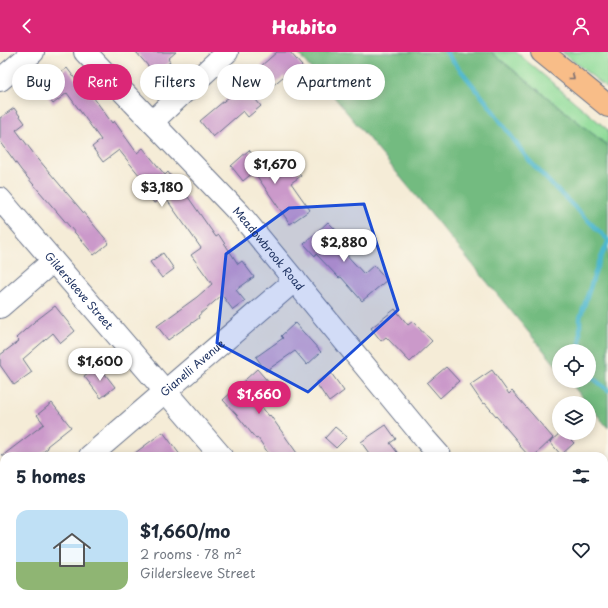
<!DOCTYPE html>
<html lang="en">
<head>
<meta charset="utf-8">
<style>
	:root { --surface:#fff; --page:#f6f6f7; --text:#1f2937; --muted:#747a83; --line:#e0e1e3; --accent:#db2777 }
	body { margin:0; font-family:"Playpen Sans",sans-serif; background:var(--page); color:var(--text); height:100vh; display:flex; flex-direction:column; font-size:15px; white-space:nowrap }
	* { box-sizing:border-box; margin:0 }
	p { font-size:13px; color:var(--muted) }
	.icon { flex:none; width:22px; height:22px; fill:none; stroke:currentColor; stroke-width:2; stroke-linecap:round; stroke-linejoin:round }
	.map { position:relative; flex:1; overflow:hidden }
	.panel { position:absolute; left:0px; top:400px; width:608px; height:156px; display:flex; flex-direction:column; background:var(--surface); border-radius:12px 12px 0 0; box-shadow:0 2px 10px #0003 }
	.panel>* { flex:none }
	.guide { position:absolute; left:12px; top:12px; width:400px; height:36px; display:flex; gap:8px }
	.controls { position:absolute; left:552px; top:292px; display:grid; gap:8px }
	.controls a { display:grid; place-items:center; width:44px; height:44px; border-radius:50%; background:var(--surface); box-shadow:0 2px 10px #0003; font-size:20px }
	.price { position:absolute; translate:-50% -34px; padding:0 9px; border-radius:14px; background:#fff; color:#222; font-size:13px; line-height:26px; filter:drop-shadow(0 1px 2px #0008) }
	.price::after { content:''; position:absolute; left:50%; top:24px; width:12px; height:9px; margin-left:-6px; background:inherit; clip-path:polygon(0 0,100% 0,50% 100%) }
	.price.selected { background:var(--accent); color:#fff }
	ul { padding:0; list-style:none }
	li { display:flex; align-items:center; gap:12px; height:100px; padding:0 16px }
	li+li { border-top:1px solid var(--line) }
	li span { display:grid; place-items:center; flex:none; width:112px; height:80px; border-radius:12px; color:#555 }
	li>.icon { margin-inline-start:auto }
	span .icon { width:48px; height:48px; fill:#fffc; stroke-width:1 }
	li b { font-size:17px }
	h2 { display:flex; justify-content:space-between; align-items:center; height:48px; padding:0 16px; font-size:17px }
	.tag { padding:0 14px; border-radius:18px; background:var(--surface); box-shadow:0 2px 10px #0003; font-size:14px; line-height:36px }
	.tag.selected { background:var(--accent); color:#fff }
	header { display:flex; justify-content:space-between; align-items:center; height:52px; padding:0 16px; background:var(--accent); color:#fff; font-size:18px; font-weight:800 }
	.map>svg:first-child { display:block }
	.green { fill:#8fdb98; stroke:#55857b }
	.forest { fill:#73bb80; stroke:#47756f }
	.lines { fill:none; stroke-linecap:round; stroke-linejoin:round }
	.stream { stroke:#4fb8cd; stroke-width:4.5 }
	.building { fill:#cb99ca }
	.minor-casing { stroke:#677188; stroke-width:24 }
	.highway-casing { stroke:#677188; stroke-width:24 }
	.minor { stroke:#fff; stroke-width:22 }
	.highway { stroke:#f8bd88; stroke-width:22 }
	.oneway { stroke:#7e6f71 }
	.marked { fill:#1d4ed8; fill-opacity:0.2; stroke:#1d4ed8; stroke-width:3; stroke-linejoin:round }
	.labels { text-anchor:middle; stroke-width:4; stroke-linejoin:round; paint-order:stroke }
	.street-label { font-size:11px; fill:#1b2f5e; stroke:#fbf7ec }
</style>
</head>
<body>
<header><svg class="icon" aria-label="back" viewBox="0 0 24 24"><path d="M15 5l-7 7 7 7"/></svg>Habito<svg class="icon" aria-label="person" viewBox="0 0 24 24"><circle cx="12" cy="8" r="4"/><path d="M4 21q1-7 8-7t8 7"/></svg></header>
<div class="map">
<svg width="608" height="556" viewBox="0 0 608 556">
	<rect width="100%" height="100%" fill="#fbf7ec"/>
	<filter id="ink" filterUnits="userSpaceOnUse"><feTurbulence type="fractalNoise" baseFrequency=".025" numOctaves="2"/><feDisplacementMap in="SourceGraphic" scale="8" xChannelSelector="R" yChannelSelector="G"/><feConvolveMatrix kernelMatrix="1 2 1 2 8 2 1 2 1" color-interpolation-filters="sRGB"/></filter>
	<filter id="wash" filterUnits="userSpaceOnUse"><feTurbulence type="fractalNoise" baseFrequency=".012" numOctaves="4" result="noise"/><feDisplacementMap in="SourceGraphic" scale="16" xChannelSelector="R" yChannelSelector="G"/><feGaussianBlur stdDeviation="0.9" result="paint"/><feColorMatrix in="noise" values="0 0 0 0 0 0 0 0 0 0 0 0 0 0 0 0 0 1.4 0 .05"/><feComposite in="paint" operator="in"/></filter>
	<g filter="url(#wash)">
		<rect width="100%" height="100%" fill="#f5ecd7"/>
		<g class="green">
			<path d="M491,0H516L608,78V94Z"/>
			<path d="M562,0H608V37Z"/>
		</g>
		<path class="forest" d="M297,0H491L608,94V376L589,353V351H587L569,329H589V299H559V317Z"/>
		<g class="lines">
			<g class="stream">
				<path d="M446,0L488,52L527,106L553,134L608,188"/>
				<path d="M580,299V266L597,215L608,190"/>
				<path d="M589,323L608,338"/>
			</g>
		</g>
		<g id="blocks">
			<g class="building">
				<path d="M136,0H176L168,7L170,10L155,22Z"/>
				<path d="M277,0H290L307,20L292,33L284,24L256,48L261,54L248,65L243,59L213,85L200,69L230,44L229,42Z"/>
				<path d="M67,16L88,44L91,42L112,71L114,69L137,101L143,96L165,123L168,120L186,146L188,145L216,185L219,183L238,212L242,209L254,225L236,238L245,249L233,258L222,243L198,264L199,266L168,288L157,274L197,245L212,232L191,203L201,196L167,148L165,150L162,146L154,151L144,137L148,134L119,98L103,110L92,95L101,88L67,41L53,52L41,35Z"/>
				<path d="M14,56L25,71L16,78L34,102L109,191L94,203L21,118L0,89V66Z"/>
				<path d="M249,98L269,122L289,108L301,124L291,131L310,158L290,172L254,120L243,129L231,114Z"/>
				<path d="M328,170L339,181L332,187L364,222L374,213L387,228L362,249L341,225L339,226L316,202L315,204L304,192Z"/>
				<path d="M163,201L174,217L162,226L150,210Z"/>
				<path d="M55,254L75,279L61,291L53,281L23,307L32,320L14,333L0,313V303L19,289L16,286L34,270Z"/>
				<path d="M395,257L408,273L413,269L432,289L410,310L386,285L381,289L371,276Z"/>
				<path d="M295,271L321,300L307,313L295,299L266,319L256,305L283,286L281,284Z"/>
				<path d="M98,313L115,335L101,346L84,324Z"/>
				<path d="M446,315L459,329L440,346L427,331Z"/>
				<path d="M257,317L270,332L261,340L268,349L261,354L269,364L270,363L299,404H270L258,386L256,387L236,362L223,348Z"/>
				<path d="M492,318L509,342L512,339L553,386L534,404H529L518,392L519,391L485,351L483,352L470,333Z"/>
				<path d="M331,321L344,339L329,350L316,331Z"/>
				<path d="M52,351L71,375L47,394L48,396L38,404H2L44,372L37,363Z"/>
				<path d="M386,373L396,387L390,391L400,404H371L361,390Z"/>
				<path d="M335,375L347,385L336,396L325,386Z"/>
				<path d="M163,380L181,404H131Z"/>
				<path d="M560,381H564L574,391L561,403L550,390Z"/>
			</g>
		</g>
	</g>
	<g filter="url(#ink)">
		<use href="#blocks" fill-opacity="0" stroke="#677188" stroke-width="1"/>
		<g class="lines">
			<g class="minor-casing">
				<g id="minor">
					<path id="s1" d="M85,0L240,162L425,387L440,404"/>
					<path d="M0,28L33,0"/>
					<path d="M152,70L227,0"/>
					<path id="s2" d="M0,147L221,404"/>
					<path d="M0,255L53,209"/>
					<path id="s3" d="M90,404L295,228"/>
					<path d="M0,482L4,478"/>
					<path d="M122,552L125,556"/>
					<path d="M349,552L353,556"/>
					<path d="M591,552L595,556"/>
				</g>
			</g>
			<g class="highway-casing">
				<path id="highway" d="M542,0L608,54"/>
			</g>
			<use href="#minor" class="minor"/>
			<use href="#highway" class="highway"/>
		</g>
		<defs><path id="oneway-chevron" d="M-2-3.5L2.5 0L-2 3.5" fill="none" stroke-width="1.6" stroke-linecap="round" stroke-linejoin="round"/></defs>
		<use class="oneway" href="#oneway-chevron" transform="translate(572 25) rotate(39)"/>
	</g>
	<path class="marked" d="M364,152L398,258L308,340L217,291L226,202L289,156Z"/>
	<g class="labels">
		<g class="street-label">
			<text dy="4" stroke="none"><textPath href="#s1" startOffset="269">Meadowbrook Road</textPath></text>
			<text dy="4" stroke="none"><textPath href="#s2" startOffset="121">Gildersleeve Street</textPath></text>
			<text dy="4" stroke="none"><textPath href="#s3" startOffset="135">Gianelli Avenue</textPath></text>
		</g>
	</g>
</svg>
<div class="controls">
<a><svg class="icon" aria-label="locate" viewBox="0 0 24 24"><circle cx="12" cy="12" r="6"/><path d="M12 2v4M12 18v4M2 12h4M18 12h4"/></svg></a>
<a><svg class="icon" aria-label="layers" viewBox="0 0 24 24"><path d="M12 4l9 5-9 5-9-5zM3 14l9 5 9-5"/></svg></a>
</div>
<b class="price" style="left:275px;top:133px">$1,670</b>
<b class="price" style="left:162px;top:156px">$3,180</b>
<b class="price" style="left:344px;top:211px">$2,880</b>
<b class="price" style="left:100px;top:330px">$1,600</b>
<b class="price selected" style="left:259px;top:363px">$1,660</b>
<div class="guide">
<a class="tag">Buy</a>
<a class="tag selected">Rent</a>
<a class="tag">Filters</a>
<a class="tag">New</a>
<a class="tag">Apartment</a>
</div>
<section class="panel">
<h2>5 homes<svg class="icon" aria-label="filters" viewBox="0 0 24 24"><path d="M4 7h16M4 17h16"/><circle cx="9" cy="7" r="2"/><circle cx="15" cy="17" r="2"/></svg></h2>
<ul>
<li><span style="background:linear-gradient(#bfe0f5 65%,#8fb573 0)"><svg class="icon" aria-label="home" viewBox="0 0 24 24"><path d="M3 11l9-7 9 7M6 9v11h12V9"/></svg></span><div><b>$1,660/mo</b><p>2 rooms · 78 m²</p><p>Gildersleeve Street</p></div><svg class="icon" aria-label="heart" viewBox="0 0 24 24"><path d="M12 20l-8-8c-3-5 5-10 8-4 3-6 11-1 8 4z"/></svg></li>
</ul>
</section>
</div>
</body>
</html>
